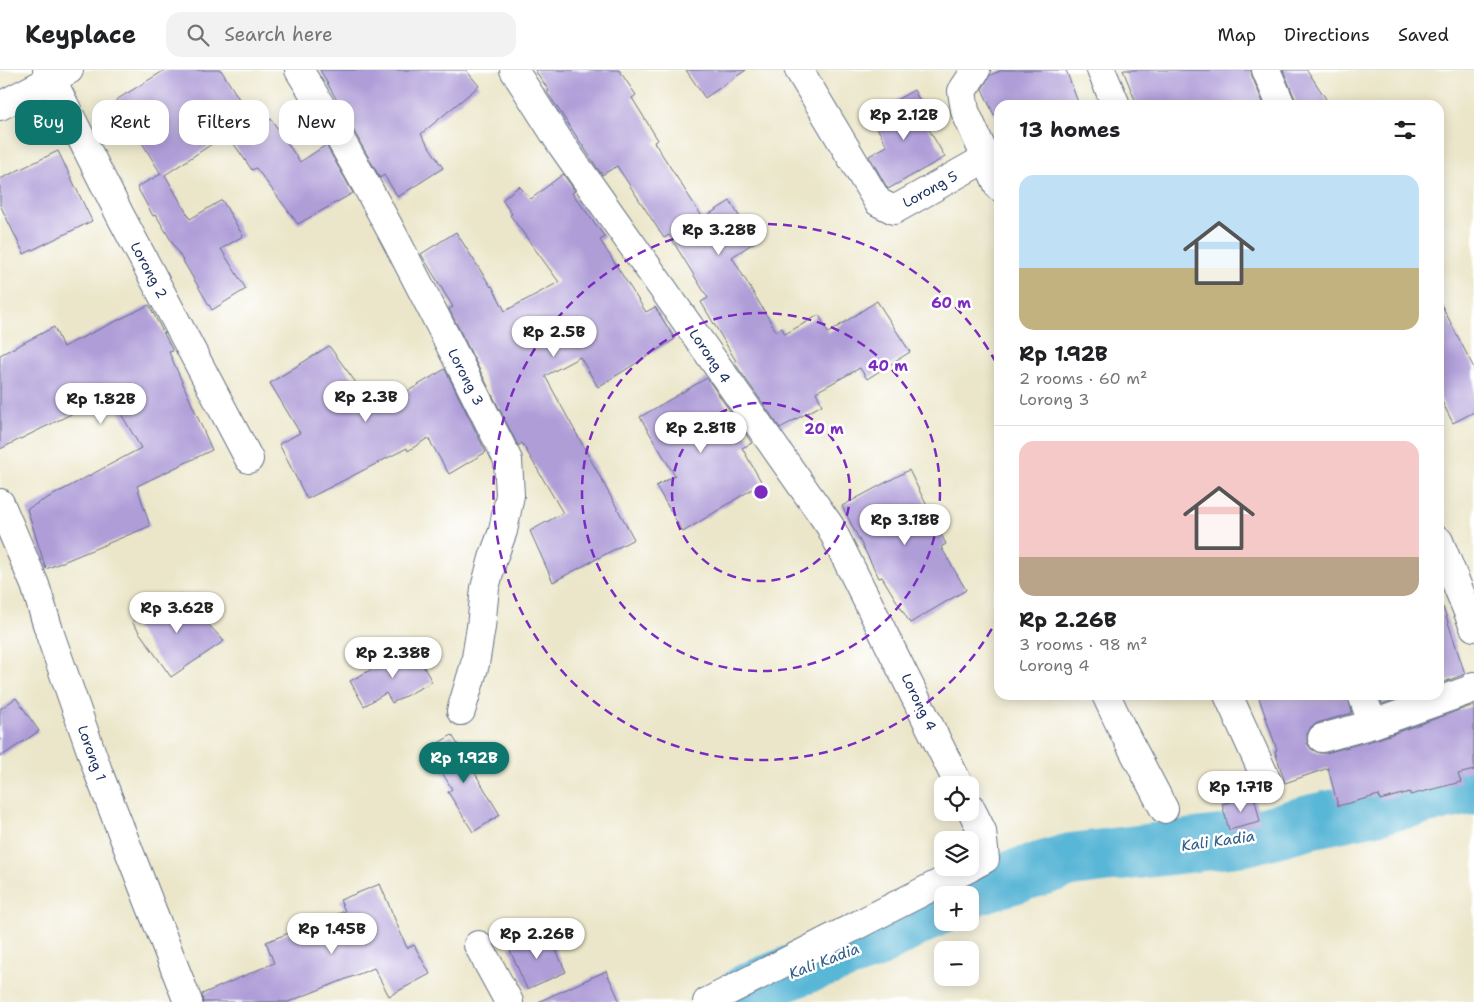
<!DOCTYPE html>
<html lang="en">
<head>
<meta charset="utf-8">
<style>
	:root { --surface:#fff; --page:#f2f2f2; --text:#202124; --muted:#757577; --line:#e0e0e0; --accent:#0f766e }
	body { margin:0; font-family:"Shantell Sans",sans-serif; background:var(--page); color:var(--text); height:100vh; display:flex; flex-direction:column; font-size:19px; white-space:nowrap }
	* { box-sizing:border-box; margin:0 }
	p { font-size:16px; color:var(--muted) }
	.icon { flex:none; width:28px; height:28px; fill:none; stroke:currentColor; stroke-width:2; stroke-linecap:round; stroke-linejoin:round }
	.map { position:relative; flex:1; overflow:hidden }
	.sheet { position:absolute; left:994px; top:30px; width:450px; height:600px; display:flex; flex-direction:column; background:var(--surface); border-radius:15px; box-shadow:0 2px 12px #0003 }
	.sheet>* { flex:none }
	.guide { position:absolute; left:15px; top:30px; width:475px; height:45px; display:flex; gap:10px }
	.controls { position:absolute; left:934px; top:706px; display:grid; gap:10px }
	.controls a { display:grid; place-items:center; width:45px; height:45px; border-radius:10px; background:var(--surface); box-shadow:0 2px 12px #0003; font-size:25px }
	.price { position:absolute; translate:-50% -42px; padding:0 11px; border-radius:18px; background:#fff; color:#222; font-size:16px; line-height:32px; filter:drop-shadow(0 1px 2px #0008) }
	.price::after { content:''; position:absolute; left:50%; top:30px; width:15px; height:11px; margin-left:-8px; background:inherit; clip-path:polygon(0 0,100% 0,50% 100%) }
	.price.on { background:var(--accent); color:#fff }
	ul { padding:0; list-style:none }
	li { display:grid; align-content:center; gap:10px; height:265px; padding:0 25px }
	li+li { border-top:1px solid var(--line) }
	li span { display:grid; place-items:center; height:155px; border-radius:15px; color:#555 }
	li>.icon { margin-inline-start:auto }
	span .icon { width:90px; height:90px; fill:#fffc; stroke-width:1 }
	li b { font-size:21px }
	h2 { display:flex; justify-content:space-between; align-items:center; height:60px; padding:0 25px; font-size:21px }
	.tag { padding:0 18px; border-radius:15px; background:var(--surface); box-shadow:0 2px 12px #0003; font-size:18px; line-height:45px }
	.tag.on { background:var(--accent); color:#fff }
	header { display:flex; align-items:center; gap:30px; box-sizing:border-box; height:70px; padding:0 25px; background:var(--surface); border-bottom:1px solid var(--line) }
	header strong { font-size:24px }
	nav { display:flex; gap:28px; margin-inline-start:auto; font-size:18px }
	.search { width:350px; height:45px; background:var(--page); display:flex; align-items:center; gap:12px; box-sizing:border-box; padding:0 18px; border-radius:15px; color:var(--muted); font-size:19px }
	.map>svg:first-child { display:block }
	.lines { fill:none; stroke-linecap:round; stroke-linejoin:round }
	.river { stroke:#58b6d6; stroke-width:54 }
	.building { fill:#af9dd8 }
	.minor-casing { stroke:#646f83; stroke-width:30 }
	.minor { stroke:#fff; stroke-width:28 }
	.ring { fill:none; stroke:#7b2cbf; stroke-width:2.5; stroke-dasharray:9 6 }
	.labels { text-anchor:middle; stroke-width:5; stroke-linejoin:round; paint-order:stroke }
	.street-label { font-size:14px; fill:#1b2f5e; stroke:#fff }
	.water-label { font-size:15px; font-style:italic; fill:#305e88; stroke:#fff }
	.centre { fill:#7b2cbf; stroke:#fff; stroke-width:2.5 }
	.ring-label { font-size:15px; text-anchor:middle; font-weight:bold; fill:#7b2cbf; stroke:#fff; stroke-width:5; stroke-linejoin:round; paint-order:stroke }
</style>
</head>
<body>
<header>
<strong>Keyplace</strong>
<div class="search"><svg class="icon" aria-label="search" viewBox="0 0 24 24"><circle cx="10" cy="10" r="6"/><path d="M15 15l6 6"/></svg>Search here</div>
<nav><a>Map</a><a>Directions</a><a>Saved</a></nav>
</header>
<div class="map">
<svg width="1474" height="932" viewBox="0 0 1474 932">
	<rect width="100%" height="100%" fill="#fff"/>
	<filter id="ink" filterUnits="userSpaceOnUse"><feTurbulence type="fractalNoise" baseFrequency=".02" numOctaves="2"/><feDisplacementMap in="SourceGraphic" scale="10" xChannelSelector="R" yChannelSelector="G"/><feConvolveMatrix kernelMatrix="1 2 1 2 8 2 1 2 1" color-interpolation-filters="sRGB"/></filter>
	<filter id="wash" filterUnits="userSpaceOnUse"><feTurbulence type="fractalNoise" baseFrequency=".0096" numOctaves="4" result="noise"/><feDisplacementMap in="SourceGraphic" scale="20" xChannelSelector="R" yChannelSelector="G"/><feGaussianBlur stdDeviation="1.12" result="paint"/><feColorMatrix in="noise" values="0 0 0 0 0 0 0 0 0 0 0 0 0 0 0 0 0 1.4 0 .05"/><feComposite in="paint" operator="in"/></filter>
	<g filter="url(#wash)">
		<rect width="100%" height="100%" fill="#ebe6c9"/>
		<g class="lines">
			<g class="river">
				<path d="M963,825L975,818L1071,790L1245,769L1313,751L1474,717"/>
				<path d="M740,926L748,920L797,900L871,874L942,836"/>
			</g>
		</g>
		<g id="blocks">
			<g class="building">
				<path d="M165,0H221L257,58L271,49L300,92L326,75L353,123L298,154L256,98L252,100L227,64L165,105L190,149L222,130L243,166L221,179L246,219L212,240L156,145L153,146L137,117L161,104L116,30Z"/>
				<path d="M320,0H466L479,16L421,64L443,98L398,127L384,105L380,108Z"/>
				<path d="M535,0H619L636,25L632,28L658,70L654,72L703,148L730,131L755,172L732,187L776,261L782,258L785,264L819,245L828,263L877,231L910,282L867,309L860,298L816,322L822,335L780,358L734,292L736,291L701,232L708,228L669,165L664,168L617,96L602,105L547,22L549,21Z"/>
				<path d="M686,0H746L705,28Z"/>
				<path d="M1003,0H1066L1079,35H999V43L994,45L982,19L990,5Z"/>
				<path d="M1123,0H1251L1252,6L1264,35H1137Z"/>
				<path d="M1283,0H1307L1330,35H1296L1295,29Z"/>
				<path d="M914,20L929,48L924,51L945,87L888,119L869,86L887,76L870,45Z"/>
				<path d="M58,81L92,151L24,184L0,135V109Z"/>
				<path d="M563,104L575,121L572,123L605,167L600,170L646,242L655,237L675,269L598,317L580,287L545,306L634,469L553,512L530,461L563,443L522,373L518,376L449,239L453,237L421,184L456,162L491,217L492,216L505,241L559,212L510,145L512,144L502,130L519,116L531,129Z"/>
				<path d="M1439,230L1474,298V342L1453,353L1439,326Z"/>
				<path d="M149,235L173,281L169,282L212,380L137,416L150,456L46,499L27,439L141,378L110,325L0,379V285L54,257L63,277Z"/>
				<path d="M329,276L376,340L445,299L486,382L449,404L428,368L408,381L407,378L307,429L279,374L300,363L270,313Z"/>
				<path d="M707,308L752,373L742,378L762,413L683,462L656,416L675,406L640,347Z"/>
				<path d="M909,400L946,474L941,477L966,520L910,553L882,507L879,508L842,436Z"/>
				<path d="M180,524L224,571L171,607L132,552Z"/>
				<path d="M1443,537L1465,604L1439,614V538Z"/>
				<path d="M413,577L432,612L392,633L386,623L364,636L350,611Z"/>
				<path d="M1258,625H1347L1352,643L1317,653L1311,657L1307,664V673L1311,679L1319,683H1326L1378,669L1474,635V700L1458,704L1461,712L1410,725V722L1380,730L1379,725L1338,736L1328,698L1285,713L1275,681L1277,680Z"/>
				<path d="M1379,625H1408L1382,634Z"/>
				<path d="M16,628L39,661L0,687V639Z"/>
				<path d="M452,665L500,745L473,762L448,722L452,719L428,679Z"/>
				<path d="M1254,726L1260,752L1229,760L1222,734Z"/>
				<path d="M380,814L407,878L414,875L430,904L389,926L374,898L288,932H203L202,924L274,893L266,872L345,841L340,830Z"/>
				<path d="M547,861L566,902L527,919L509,878Z"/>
				<path d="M606,901L620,932H538Z"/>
			</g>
		</g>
	</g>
	<g filter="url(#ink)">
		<use href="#blocks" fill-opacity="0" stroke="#646f83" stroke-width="1"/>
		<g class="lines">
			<g class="minor-casing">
				<g id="minor">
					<path d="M47,0L120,145L249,389"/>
					<path d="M299,0C377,125 441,258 508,390L510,425L503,461L493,488L485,518L481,557L475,594L461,641"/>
					<path d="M514,0L561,74L830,456L959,715"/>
					<path d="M799,0L878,132L894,140L986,88"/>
					<path d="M976,0L962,21L965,41L999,117"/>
					<path d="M1101,0L1116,35"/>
					<path d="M1266,0L1281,35"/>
					<path d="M0,36L69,0"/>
					<path d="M0,433L35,515L51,567L99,704L188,932"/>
					<path d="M1439,471L1474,557"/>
					<path d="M1106,625L1121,657L1164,739"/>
					<path d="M1228,625L1266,709"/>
					<path d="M1362,625L1373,654"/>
					<path d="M1322,668L1373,654L1472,619L1474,616"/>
					<path d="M970,737L982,761L985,789L970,797"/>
					<path d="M478,875L509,932"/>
					<path d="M707,932L969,798"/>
				</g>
			</g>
			<use href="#minor" class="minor"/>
		</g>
	</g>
	<g class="ring">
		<circle cx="761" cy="422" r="89"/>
		<circle cx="761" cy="422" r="179"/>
		<path d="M999 546A268 268 0 1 1 999 298"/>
	</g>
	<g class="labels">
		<g class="street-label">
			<text transform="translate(930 119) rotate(-29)" y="5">Lorong 5</text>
			<text transform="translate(149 200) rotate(62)" y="5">Lorong 2</text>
			<text transform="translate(710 286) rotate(56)" y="5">Lorong 4</text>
			<text transform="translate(466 307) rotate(63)" y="5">Lorong 3</text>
			<text transform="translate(919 632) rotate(64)" y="5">Lorong 4</text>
			<text transform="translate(92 683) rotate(70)" y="5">Lorong 1</text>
		</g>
		<g class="water-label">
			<text transform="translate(1218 771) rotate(-8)" y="5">Kali Kadia</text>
			<text transform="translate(824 891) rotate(-21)" y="5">Kali Kadia</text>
		</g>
	</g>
	<circle cx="761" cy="422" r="8" class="centre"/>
	<g class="ring-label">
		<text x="951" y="238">60 m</text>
		<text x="888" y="301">40 m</text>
		<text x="824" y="364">20 m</text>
	</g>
</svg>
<div class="controls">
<a><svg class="icon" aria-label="locate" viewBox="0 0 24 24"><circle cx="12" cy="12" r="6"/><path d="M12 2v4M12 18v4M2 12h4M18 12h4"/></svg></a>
<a><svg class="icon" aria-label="layers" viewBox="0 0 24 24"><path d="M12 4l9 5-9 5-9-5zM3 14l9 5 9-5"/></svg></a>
<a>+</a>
<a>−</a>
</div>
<b class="price" style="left:904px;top:71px">Rp 2.12B</b>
<b class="price" style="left:719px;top:186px">Rp 3.28B</b>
<b class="price" style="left:554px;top:288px">Rp 2.5B</b>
<b class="price" style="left:366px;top:353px">Rp 2.3B</b>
<b class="price" style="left:101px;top:355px">Rp 1.82B</b>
<b class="price" style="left:701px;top:384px">Rp 2.81B</b>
<b class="price" style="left:905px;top:476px">Rp 3.18B</b>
<b class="price" style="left:177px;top:564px">Rp 3.62B</b>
<b class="price" style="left:393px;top:609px">Rp 2.38B</b>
<b class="price on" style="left:464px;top:714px">Rp 1.92B</b>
<b class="price" style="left:1241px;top:743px">Rp 1.71B</b>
<b class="price" style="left:332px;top:885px">Rp 1.45B</b>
<b class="price" style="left:537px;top:890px">Rp 2.26B</b>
<div class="guide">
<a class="tag on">Buy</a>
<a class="tag">Rent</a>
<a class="tag">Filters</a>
<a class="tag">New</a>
</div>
<section class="sheet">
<h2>13 homes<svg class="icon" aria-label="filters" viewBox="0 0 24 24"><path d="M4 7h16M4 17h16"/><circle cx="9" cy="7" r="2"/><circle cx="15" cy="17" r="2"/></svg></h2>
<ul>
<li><span style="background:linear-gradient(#bfe0f5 60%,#c2b280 0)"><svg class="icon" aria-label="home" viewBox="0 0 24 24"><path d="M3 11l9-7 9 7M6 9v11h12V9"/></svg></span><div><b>Rp 1.92B</b><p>2 rooms · 60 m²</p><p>Lorong 3</p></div></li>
<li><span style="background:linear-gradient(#f6c9c9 75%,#b9a48a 0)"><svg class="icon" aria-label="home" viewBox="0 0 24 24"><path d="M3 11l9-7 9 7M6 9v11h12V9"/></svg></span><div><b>Rp 2.26B</b><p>3 rooms · 98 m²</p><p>Lorong 4</p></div></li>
</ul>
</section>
</div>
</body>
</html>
